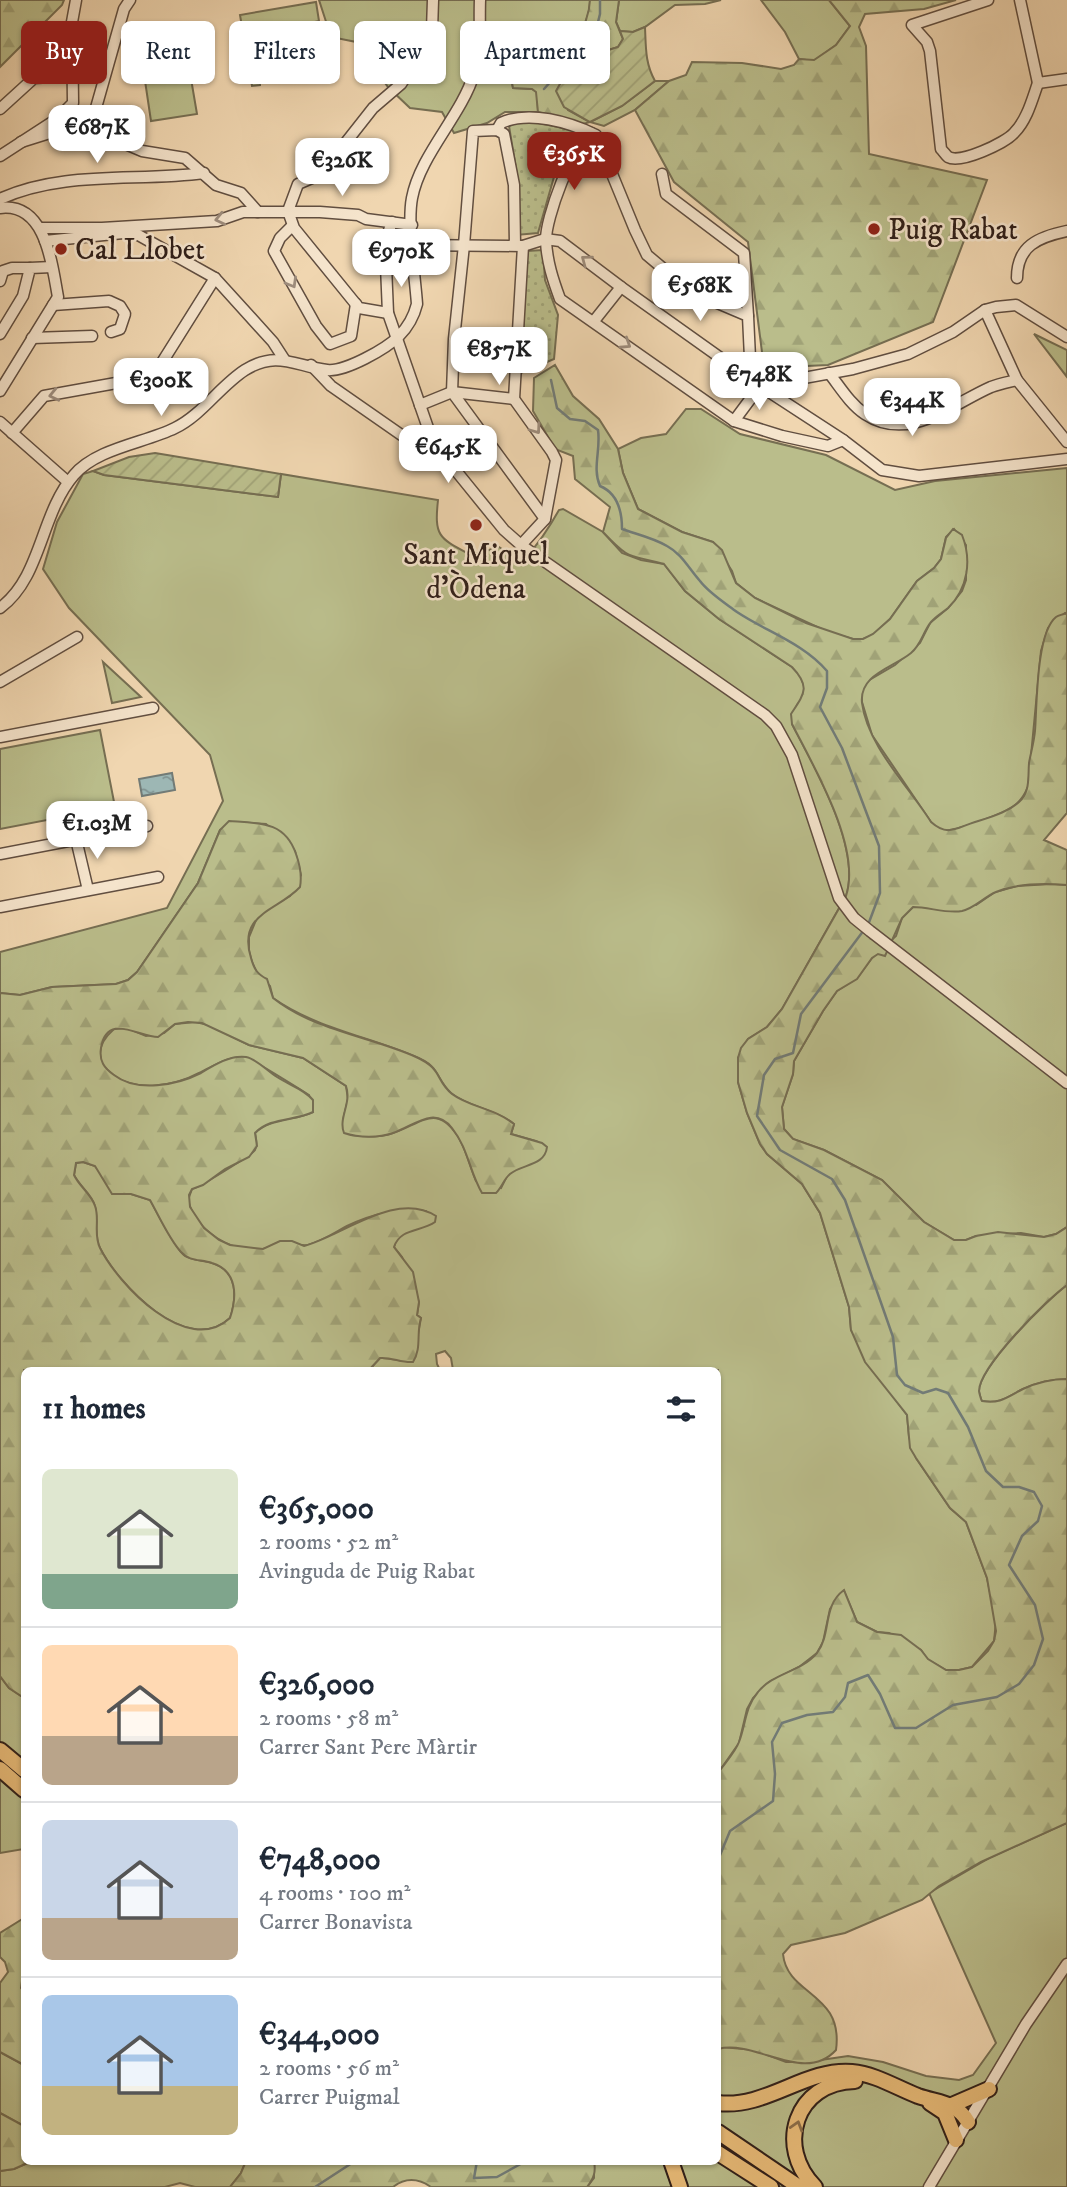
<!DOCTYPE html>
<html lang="en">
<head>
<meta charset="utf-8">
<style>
	:root { --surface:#fff; --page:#f6f6f7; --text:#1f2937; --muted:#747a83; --line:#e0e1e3; --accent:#8f2418 }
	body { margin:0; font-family:"IM FELL DW Pica",serif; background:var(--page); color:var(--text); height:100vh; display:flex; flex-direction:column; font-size:26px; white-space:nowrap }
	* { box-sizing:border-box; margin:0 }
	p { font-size:23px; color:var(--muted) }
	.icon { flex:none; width:38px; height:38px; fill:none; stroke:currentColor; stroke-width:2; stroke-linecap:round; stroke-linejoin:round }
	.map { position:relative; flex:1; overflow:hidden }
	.sheet { position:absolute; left:21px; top:1367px; width:700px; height:798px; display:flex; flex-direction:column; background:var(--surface); border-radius:10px; box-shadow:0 2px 5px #0004 }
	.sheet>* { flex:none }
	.guide { position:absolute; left:21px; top:21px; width:700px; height:63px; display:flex; gap:14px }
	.price { position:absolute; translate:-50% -60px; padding:0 16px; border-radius:14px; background:#fff; color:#222; font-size:23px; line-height:46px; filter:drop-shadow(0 2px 4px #0008) }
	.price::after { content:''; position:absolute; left:50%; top:42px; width:21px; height:16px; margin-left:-10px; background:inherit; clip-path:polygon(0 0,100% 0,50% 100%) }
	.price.selected { background:var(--accent); color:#fff }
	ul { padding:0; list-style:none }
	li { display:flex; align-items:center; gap:21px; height:175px; padding:0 21px }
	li+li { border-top:2px solid var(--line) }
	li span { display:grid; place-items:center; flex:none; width:196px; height:140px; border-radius:10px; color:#555 }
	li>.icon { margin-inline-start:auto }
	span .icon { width:84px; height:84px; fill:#fffc; stroke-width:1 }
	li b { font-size:30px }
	h2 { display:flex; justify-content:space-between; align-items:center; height:84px; padding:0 21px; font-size:30px }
	.chip { padding:0 24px; border-radius:10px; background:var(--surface); box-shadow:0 2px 5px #0004; font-size:24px; line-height:63px }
	.chip.selected { background:var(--accent); color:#fff }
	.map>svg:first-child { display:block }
	.grass { fill:#babd8b; stroke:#766e52; stroke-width:2 }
	.forest { fill:url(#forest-firs); stroke:#766e52; stroke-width:2; fill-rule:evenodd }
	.park { fill:url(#park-dots); stroke:#766e52; stroke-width:2 }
	.garden { fill:url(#garden-furrows); stroke:#766e52; stroke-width:2 }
	.water { fill:url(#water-ripples); stroke:#727b76; stroke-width:2 }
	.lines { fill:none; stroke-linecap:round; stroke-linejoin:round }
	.stream { stroke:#727b76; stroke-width:2.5 }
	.minor-casing { stroke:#614e40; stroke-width:13 }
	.highway-casing { stroke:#31201a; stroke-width:18 }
	.minor { stroke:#f5e4cc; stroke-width:10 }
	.highway { stroke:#e8bb78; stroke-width:14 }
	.oneway { stroke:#9d8c7c }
	.oneway2 { stroke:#8c6e49 }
	.poi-dot { fill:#8f2418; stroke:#f5e4cc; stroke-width:2.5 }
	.labels { text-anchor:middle; stroke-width:5; stroke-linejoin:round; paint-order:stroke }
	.poi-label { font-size:30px; fill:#31201a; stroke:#f5e4cc; text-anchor:start }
</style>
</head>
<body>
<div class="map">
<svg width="1067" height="2187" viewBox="0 0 1067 2187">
	<defs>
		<pattern id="forest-firs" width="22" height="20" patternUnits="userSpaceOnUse" patternTransform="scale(1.75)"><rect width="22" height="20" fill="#babd8b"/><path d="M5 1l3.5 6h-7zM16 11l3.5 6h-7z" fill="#a0a277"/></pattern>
		<pattern id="park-dots" width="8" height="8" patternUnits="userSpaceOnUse" patternTransform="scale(1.75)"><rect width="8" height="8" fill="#babd8b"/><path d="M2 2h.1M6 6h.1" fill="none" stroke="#a0a277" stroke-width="1.8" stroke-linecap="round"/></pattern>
		<pattern id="garden-furrows" width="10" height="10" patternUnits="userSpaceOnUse" patternTransform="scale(1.75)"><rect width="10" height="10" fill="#babd8b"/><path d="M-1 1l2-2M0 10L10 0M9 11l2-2" fill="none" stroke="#a0a277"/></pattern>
		<pattern id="water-ripples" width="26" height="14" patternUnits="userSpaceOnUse" patternTransform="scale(1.75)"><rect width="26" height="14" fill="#9db7b4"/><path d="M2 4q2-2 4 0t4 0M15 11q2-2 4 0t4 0" fill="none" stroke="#819492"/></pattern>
	</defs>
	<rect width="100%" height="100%" fill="#f0d6b0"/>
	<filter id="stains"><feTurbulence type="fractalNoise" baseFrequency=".00286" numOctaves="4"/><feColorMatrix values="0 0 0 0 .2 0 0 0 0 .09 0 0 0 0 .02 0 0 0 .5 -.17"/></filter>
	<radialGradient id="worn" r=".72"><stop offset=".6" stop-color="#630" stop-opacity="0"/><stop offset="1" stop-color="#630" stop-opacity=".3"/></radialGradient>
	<g class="grass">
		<path d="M319,0H590C590,26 565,63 541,75C531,80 519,72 512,82L513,88L532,89L537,92L538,112H505L487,123L454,133L442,112L410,108L388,87L356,42L331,37Z"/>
		<path d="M619,0H721L705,4L675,5L645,27L633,32L620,31L616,22Z"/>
		<path d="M761,0H829L850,26L836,45L814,61L799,59L785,32Z"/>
		<path d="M316,2L319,21L310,23L315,52L320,51L324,70L260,81V85L252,86L240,15Z"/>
		<path d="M189,67L197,114L151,121L144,74Z"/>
		<path d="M655,81H669L635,110L604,126L590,122L622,106Z"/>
		<path d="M686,409H701L740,434L826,455L895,490L935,481L1067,468V615L1065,613L1048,628L1041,651L1028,787C1025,794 1022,800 1015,805C1005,813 950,834 940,830C936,828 934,825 931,822L872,735L862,702V692L866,682L895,665L920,643L930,623L948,608L962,591L966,580V545L954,529L946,537L941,559L934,568L917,581L890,619L873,635L863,639H853L828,632L755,598L736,583L732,571L713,542L682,532L638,509L623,473L618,449L641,438L666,434Z"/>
		<path d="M93,471L104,475L278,497L281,474L438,500C434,537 439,538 471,555L499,547L511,555L527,556C540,542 550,526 559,510L563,509L603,532L622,553L641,560L664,564L685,591L719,619L792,667L800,675L804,686V696L797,705L792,724C814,767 862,848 846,896L782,1009L767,1027L748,1039L738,1058V1082L747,1113L760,1144L767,1154L802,1184L820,1213L849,1307L851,1330L880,1379L907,1415L909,1437L916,1458L950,1508L966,1522L987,1578L996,1621L994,1641L972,1667L959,1670H946L927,1659L921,1650L889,1633L877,1632L857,1622L844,1591L830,1609L823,1642L817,1653L799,1667L769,1682L753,1698L747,1709L739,1743L718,1773V1370H453L451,1358L445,1351L436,1354L437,1364L440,1370H369L380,1358C391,1357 401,1363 413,1361L421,1318L417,1315L419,1302L402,1257L394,1247L396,1241L425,1211C396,1209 373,1213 347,1226C334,1233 323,1241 308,1245C300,1247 292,1241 282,1242C274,1242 271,1248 263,1249C232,1254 196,1231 188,1200L192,1189C198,1188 253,1154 255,1150C258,1145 256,1139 255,1133C270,1118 295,1121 313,1112L309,1095C301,1090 249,1057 244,1057C228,1056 214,1066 199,1073C175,1086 135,1093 112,1074C106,1069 100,1064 100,1056C99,1045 106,1036 114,1029L127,1028L146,1036L164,1033L175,1024L195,1022L209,1025L249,1045L303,1058L346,1086L348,1099L343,1120L351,1135C364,1136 377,1138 390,1134C421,1125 437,1100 460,1140C467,1153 470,1167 476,1181L501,1188L507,1176L536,1141L511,1134L514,1124C495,1109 468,1107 451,1093C434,1077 442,1067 414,1056C366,1036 316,1028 273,998L270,986L258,975L252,962L249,951V937L256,920L267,909L290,896L301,875L295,851L266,824L235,822L220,830L198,883L137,972L128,980L116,984L52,987L20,995L0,993V952L167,908L223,801L210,755L69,608L43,569L57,522L83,474Z"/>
		<path d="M103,662L141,697L112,703Z"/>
		<path d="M100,730L115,807L0,829V749Z"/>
		<path d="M1051,884L1067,885V1227L1056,1234L1044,1237L1021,1233L976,1236L966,1240H954L924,1222L882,1180L824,1150L793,1139L784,1129L782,1107L793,1074L794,1061L823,1011L837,991L857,978L872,958L896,936L902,918L913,907L976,905L995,892L1017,886Z"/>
		<path d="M83,1162L95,1166L118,1194H131L150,1200C157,1212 175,1249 185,1256C194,1261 203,1260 212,1263C238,1271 237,1297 230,1318C187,1358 118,1284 100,1248C93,1234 99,1220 95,1206C92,1194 79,1186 74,1175L76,1163Z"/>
		<path d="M1067,1285V1379C1053,1379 1036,1383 1023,1389C1007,1397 1001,1404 982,1401C981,1400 979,1392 979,1391C979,1367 1047,1300 1067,1285Z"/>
		<path d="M0,1676L9,1688L24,1698V1849L0,1853Z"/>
		<path d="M1067,1823V2187H587L594,2178V2161H718V2049L722,2047L754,2050L786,2062H807L848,2056L883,2062L926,2076L959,2080L973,2075L996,2043L929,1893L991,1857Z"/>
		<path d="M0,2052L24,2065V2126L0,2113Z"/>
		<path d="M32,2161H246L241,2173L230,2187H195L180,2183L165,2187H0V2171L14,2169Z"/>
	</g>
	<g class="forest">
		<path d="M0,0H64L62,5L0,67Z"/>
		<path d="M590,0H619L616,22L623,39L618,47C587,56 584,62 561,83L568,110L590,122L583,124L538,112L536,92L532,89L513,88L512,83C519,71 531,80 541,75C566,63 589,27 590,0Z"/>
		<path d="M829,0H956L924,9L865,14L859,27L866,46L869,154L987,180L933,322L828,365L764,368L748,242L674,182L635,110L669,81L686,75L692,62L742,63L781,69L794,65L799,59L814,60L836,45L850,26Z"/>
		<path d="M1034,334L1067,350V377Z"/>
		<path d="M555,365L573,396L599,419L618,449L623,473L638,509L682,532L713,542L722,550L736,583L755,598L806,623L853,639H863L873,634L890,619L917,581L934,568L941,559L946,538L953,529L962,535C972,560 968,589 948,608C942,613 936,616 931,622C923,632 921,645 911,653C893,668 859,674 862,703C867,745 909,787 931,822C948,837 956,828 975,822C991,817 1010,812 1022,799C1030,789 1028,775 1029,763C1031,752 1034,742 1035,731C1037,706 1036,633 1056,617C1059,615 1062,615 1066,613L1067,615V813L1044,840L1067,850V885C1043,883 1018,883 996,892C984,897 975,908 962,911C947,914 929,907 913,907L902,918L885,956L878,954L872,958L857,979L837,991L823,1011L794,1061L793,1074L782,1107L784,1129L793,1139L824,1150L882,1180L924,1222L954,1240H966L976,1236L998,1232L1044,1237L1056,1234L1067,1227V1285C1047,1299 979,1367 979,1391C979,1392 981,1400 982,1401C1001,1404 1007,1397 1023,1389C1036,1383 1053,1379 1067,1379V1823L981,1862L939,1886L922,1900L845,1933L791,1945L783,1954C787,1996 844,1992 836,2050C804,2085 756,2039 718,2049V1773C724,1764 735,1753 739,1742C746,1724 745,1707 758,1692C773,1673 801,1672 817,1653C832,1633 822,1606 844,1590L857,1622L877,1632L901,1635L921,1650L928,1659L946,1670H959L972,1667L988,1651L994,1641L996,1631L987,1578L966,1522L950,1508L916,1458L910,1448L907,1415L865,1362L851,1330L849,1307L820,1213L802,1184L767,1154L760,1144L747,1113L738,1082V1058L741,1048L748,1039L767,1027L782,1009L846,896C862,848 814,767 792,724L791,714C804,694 811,687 792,667L719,619L685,591L664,564C629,554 631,562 603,532L610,507L575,479L573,456L555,449L533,411L534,378Z"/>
		<path d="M229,821C259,823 285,821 296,854C300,865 302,876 300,887C278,911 237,913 251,958C254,969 257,974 267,979L273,998C315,1031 369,1036 416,1057C443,1069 435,1080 452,1094C469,1107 494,1108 514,1124L511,1134L542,1143L547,1147C545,1166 522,1164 510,1174C504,1179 502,1187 496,1193H482C470,1173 468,1148 452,1128C434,1105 414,1126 393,1133C379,1138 359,1138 344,1133C338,1118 352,1103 346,1086L303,1058L249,1045L202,1023L188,1022L175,1024L158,1037C139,1037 107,1012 101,1048C99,1061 104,1068 114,1075C137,1093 177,1085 201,1073C214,1065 230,1055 246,1057C257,1059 267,1071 277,1077C289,1085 304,1089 313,1100V1112C295,1121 270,1117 255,1133L257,1146L249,1157L225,1169L203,1185L192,1189L189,1195L190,1207L204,1228L219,1240L230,1245L263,1249L280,1241H292L304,1246C342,1236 396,1190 436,1216L435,1222C421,1232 400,1228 394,1247L413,1272L419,1302L417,1315L421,1318C416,1333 422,1348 413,1362C401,1363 392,1357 380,1358L369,1370H24V1698L9,1688L0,1676V993L20,995L52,987L116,984L128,980L137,972L198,883L220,830ZM83,1162L95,1166L112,1194H131L150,1200C159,1216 169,1239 181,1252C190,1262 201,1259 212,1263C238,1271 237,1297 230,1318C187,1358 118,1284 100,1248C93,1234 100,1219 95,1206C91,1194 79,1186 74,1175L76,1163Z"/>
		<path d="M24,1918V1967L21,1988L24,1992V2065L0,2052V1983L8,1972L5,1962L0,1957V1933Z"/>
		<path d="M0,2113L24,2126V2161H32L14,2169L0,2171Z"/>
		<path d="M246,2161H594C596,2172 594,2178 587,2187H431C418,2178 406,2177 393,2187H230L241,2173Z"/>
	</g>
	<g class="park">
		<path d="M523,120L579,131L554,177L538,233L516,235L518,181L509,126Z"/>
		<path d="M543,250L545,280L558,315L554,359L521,373L527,251Z"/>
	</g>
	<g class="garden">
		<path d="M645,27C646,48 645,63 655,81L622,106L590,122L564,107L556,91C568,66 593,54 618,47L623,39L620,31L633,32Z"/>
		<path d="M155,453L281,474L278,497L104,475L93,471L129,457Z"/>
	</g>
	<path class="water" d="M172,773L175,790L142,796L139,779Z"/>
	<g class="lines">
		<g class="stream">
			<path d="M544,89L568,62L586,50L593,42L600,14V0"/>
			<path d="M551,380L557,408L570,419L585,421L598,430C601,450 592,468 600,486C617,493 622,511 622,529C636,534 654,538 667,546C682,554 689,569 700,581C709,593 725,603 737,612C767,632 803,643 827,671V688L820,707L842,748L879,846L880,893L868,925"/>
			<path d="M718,1860L730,1831L773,1801L775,1774L772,1742L782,1723L807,1715L833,1712L845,1697L848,1683L868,1675L880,1694L895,1728H916L953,1705L997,1697L1019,1684L1034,1665L1043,1639L1035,1605L1009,1565L1022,1536L1038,1521L1042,1506L1034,1492L1019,1487H1003L986,1471L968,1427L948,1393L936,1389L923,1393L905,1385L897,1375L893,1337L845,1200L832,1179L780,1150L757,1116L764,1075L775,1059L793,1053L801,1014L864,930"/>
			<path d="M477,2161L474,2178L497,2177L526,2161"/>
			<path d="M315,2187L355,2161"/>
		</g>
		<g class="minor-casing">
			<g id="minor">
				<path d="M988,0L912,25L927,42L930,51L941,149C942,150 947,156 948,157C961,164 1005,143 1014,133C1027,120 1032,100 1038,83"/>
				<path d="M1020,0L1038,83L1067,79"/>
				<path d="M0,109L34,78L51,77"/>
				<path d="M90,129L124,9L130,0"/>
				<path d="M497,130L501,123C529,110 569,122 596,135L635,230L647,255L672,276L715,302L748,316L751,379"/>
				<path d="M591,133C573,144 545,219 546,241C547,262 553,280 560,299L734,421L782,436L828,446L843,440"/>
				<path d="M21,142L72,126L90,129L142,151L185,158L216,185L241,193L258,212"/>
				<path d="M0,156L57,119L73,103L72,22L76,0"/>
				<path d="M662,174L666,194L744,253L748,316"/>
				<path d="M0,199C63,170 137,182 204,173"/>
				<path d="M0,208C46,202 52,265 58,297L0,391"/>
				<path d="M288,211L298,184L321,174L373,108L401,84L426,45L432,30L433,0"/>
				<path d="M288,211L294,228L359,308L388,313"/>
				<path d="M392,222L385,242L388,313L428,428L444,456L504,530L521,545L765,715L776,726L792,755L839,898L854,918L870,931L1067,1083"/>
				<path d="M292,226L280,238L274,251L316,326L330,344L351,336L356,304"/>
				<path d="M41,228H102L217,221L243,212H320L358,215L366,219L412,225"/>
				<path d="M45,241L133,232L215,278L273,342L284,359"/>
				<path d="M413,245L523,246L545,239L560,241L621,287L760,386L843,440L882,470L919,476L1067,459"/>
				<path d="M515,245L514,185L504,134L497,130L473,131L464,245L454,339L452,392L545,519"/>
				<path d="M1017,278C1017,246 1038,237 1067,231"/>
				<path d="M0,281L3,271L12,268H30"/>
				<path d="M53,305L109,301L120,306L125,314L120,329L111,332"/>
				<path d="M985,310L1017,380L1067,442"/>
				<path d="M594,321L621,287"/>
				<path d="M0,334L23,296L30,268L52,267"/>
				<path d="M32,338L92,336"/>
				<path d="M311,365L331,386L410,441L421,447L436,446"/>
				<path d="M829,373C840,387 850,404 865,414C909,443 952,404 991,387C999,384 1009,382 1017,380"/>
				<path d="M420,405L452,392L514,399"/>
				<path d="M734,421L760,386L853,369L908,354L953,332L985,310L996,307L1016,305L1067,337"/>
				<path d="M0,422L68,482"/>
				<path d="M12,433L44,396L144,378L156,372L215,278"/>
				<path d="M521,545L545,519L556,460L552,452L514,399L523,246"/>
				<path d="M0,608C42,577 40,514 74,475C97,448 145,443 175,428C202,415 220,386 245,370C277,350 295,366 327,370C345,372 386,349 399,336C408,327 414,316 417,304C415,276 407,224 412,198C420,155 461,116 474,74C482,51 479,24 480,0"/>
				<path d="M0,682L77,637"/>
				<path d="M0,737L153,708"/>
				<path d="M76,839L88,890"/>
				<path d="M0,854L147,826"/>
				<path d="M0,907L158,877"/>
				<path d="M929,2187L1026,2024L1067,1964"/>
			</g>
		</g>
		<g class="highway-casing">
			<g id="highway">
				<path d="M0,1750L24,1770"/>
				<path d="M0,1769L24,1790"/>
				<path d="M718,2103C766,2109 805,2068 852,2072C875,2074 897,2088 918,2096C938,2103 957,2102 968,2122"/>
				<path d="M930,2103L945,2113L956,2140"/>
				<path d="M952,2105L989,2089"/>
				<path d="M718,2132L799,2187"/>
				<path d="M718,2153L771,2187"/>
				<path d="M671,2161L680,2187"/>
				<path d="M815,2187C775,2147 795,2082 855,2081"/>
			</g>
		</g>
		<use href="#minor" class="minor"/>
		<use href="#highway" class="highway"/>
	</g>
	<defs><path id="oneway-chevron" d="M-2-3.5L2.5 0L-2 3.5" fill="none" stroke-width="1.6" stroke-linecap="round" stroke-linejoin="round" transform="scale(1.75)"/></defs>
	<g class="oneway">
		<use href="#oneway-chevron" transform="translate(220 219) rotate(167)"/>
		<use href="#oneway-chevron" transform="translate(586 260) rotate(-143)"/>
		<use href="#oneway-chevron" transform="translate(292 283) rotate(60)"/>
		<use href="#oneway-chevron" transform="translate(626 344) rotate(33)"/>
		<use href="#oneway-chevron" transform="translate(54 395) rotate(167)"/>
		<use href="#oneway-chevron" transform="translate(536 429) rotate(54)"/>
	</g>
	<use class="oneway2" href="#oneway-chevron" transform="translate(797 2126) rotate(-73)"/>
	<g class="poi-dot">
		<circle cx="874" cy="229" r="7"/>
		<circle cx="61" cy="249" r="7"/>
		<circle cx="476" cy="525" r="7"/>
	</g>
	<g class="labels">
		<g class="poi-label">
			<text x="888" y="239">Puig Rabat</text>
			<text x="75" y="259">Cal Llobet</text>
			<text x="476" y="564" text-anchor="middle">Sant Miquel<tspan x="476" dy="34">d'Òdena</tspan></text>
		</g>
	</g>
	<rect width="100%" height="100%" filter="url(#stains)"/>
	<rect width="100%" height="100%" fill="url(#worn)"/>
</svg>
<b class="price" style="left:97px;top:165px">€687K</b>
<b class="price selected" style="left:574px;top:192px">€365K</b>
<b class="price" style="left:342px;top:198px">€326K</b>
<b class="price" style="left:401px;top:289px">€970K</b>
<b class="price" style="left:700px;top:323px">€568K</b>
<b class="price" style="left:499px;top:387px">€857K</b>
<b class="price" style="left:759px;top:412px">€748K</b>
<b class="price" style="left:161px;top:418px">€300K</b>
<b class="price" style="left:912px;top:438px">€344K</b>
<b class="price" style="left:448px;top:485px">€645K</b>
<b class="price" style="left:97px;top:861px">€1.03M</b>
<div class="guide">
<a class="chip selected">Buy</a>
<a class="chip">Rent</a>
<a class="chip">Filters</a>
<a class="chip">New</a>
<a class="chip">Apartment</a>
</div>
<section class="sheet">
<h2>11 homes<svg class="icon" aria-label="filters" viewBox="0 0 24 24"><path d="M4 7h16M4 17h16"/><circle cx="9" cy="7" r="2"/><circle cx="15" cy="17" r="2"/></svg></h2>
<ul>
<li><span style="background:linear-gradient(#dfe7d0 75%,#7fa58c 0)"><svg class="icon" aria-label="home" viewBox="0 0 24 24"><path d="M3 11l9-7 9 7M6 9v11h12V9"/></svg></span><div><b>€365,000</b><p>2 rooms · 52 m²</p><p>Avinguda de Puig Rabat</p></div></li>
<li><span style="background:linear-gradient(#ffd9b3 65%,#b9a48a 0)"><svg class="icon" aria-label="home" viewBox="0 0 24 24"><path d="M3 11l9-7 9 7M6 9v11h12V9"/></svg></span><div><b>€326,000</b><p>2 rooms · 58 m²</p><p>Carrer Sant Pere Màrtir</p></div></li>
<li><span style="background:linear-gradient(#c9d6e8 70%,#b9a48a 0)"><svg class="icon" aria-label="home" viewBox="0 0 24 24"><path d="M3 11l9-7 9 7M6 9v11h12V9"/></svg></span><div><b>€748,000</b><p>4 rooms · 100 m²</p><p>Carrer Bonavista</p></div></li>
<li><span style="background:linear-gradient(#a9c7e8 65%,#c2b280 0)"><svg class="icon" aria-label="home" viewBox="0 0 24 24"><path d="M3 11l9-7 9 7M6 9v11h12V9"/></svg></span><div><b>€344,000</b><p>2 rooms · 56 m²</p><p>Carrer Puigmal</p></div></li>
</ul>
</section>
</div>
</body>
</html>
